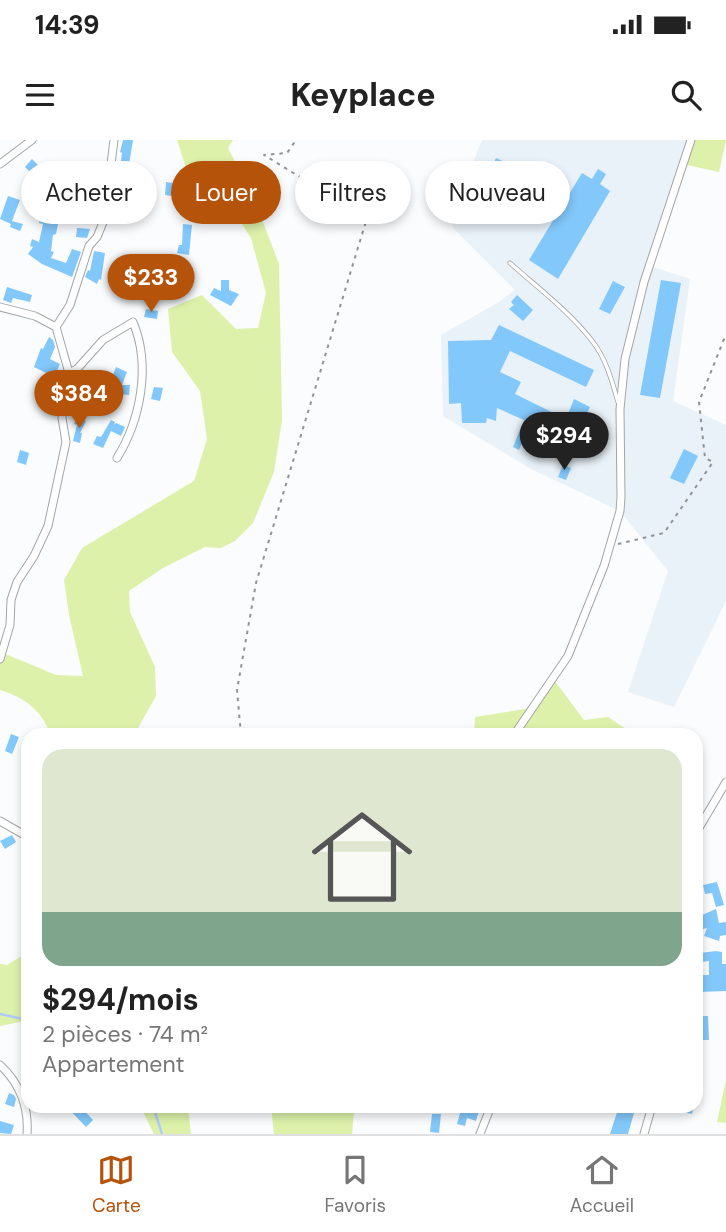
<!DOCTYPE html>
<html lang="fr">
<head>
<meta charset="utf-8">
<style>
	:root { --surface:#fff; --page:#f2f2f2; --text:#222; --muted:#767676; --line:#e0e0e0; --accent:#b45309 }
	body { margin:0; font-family:"DM Sans",sans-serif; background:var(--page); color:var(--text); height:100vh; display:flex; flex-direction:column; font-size:26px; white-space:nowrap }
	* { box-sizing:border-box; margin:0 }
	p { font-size:23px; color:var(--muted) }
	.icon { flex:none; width:38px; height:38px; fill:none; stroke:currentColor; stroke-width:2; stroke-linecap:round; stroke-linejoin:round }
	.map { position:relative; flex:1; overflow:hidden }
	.drawer { position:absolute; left:21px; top:588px; width:682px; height:385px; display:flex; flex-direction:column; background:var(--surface); border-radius:21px; box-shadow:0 4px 10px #0003 }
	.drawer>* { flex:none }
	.hud { position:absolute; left:21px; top:21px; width:684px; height:63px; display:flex; gap:14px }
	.price { position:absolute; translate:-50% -60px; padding:0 16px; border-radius:24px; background:var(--accent); color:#fff; font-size:23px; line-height:46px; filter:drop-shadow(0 2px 4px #0008) }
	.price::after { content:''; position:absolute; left:50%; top:42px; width:21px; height:16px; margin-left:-10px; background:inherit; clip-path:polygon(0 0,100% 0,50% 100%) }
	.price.active { background:#222; color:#fff }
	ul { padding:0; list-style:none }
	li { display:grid; align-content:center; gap:14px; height:371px; padding:0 21px }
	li+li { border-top:2px solid var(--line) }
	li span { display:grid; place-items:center; height:217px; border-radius:21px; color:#555 }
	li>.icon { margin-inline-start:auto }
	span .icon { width:126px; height:126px; fill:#fffc; stroke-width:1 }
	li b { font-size:30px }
	.chip { padding:0 24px; border-radius:32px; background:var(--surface); box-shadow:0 4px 10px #0003; font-size:24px; line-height:63px }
	.chip.active { background:var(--accent); color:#fff }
	.status { display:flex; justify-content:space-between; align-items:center; height:49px; padding:0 35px; background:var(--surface); direction:ltr }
	.status svg { height:19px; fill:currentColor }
	header { display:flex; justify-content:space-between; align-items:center; height:91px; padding:0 21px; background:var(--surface); font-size:32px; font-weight:800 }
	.tab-bar { display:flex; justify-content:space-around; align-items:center; height:98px; border-top:2px solid var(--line); background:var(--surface); font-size:19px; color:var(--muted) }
	.tab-bar a { display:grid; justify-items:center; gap:4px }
	.tab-bar .active { color:var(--accent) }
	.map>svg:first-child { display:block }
	.built { fill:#e9f2f8 }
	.green { fill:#ddf1aa }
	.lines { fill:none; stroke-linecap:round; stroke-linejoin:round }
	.stream { stroke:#b0cbfc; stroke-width:2.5 }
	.building { fill:#83c8fb }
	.service-casing { stroke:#a3a5a6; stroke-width:5 }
	.minor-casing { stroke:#a3a5a6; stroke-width:9 }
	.path { stroke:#919393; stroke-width:2; stroke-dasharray:3.5 5; stroke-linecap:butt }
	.service { stroke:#fff; stroke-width:3.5 }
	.minor { stroke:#fff; stroke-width:7 }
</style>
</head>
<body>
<div class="status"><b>14:39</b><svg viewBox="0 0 49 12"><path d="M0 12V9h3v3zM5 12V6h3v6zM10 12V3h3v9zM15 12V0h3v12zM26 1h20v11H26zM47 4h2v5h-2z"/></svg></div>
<header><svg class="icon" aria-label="menu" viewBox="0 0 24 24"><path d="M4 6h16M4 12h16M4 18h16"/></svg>Keyplace<svg class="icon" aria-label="search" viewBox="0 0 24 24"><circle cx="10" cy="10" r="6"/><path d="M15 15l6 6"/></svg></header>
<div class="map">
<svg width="726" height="994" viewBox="0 0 726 994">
	<rect width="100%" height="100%" fill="#fafcfd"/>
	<path class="built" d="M482,0H690L650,126L690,139L673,261L726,285V461L674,567L628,552L668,431L620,371L531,329L443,276L441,195L499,162L515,150L454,89L450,80Z"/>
	<g class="green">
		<path d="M177,0H233L228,8L253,56L279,124L282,280L274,332L253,383L235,401L221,408L205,407L163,428L129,451L130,472L155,527L156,556L134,595H51C41,570 26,558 0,550V519L3,513L56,535L83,536L69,475L64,440L82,408L194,341L207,299L200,251L172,212L168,169L202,155L236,189L258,188L266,153L251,98L225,58L185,25Z"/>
		<path d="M691,0H726L719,32L683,24Z"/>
		<path d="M554,540L584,580L608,577L632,593L630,595H474L475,577L531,568Z"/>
		<path d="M28,812V886L20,882L0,886V824L7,825Z"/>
		<path d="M726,940V983L717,982Z"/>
		<path d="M140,966H188L191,994H154Z"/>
		<path d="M271,966H362L354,971L352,994H274Z"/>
	</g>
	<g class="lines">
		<g class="stream">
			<path d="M0,874L28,880"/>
			<path d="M153,966L162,994"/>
		</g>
	</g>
	<g class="building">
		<path d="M123,0H133L127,37L119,36L122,13L120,12Z"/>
		<path d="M496,18L509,24L503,39L489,33Z"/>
		<path d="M32,19L41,28L33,35L25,27Z"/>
		<path d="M598,29L606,34L600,44L610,51L558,139L529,120L582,33L592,39Z"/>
		<path d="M89,34L101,38L98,46L87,43Z"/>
		<path d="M166,42L173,43L172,56L165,55Z"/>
		<path d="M487,48L499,53L491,70L479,65Z"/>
		<path d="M8,56L20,60L12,81L23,84L20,91L10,87L11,84L0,79Z"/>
		<path d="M83,56L93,58L92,67L81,65Z"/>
		<path d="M40,76L59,79L56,94L53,95L51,111L54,112L51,118L66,123L72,109L81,112L72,137L42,124L28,114L33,107L30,106L32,99L39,102L43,84L39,83Z"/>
		<path d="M183,84L192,85L189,115L177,113L179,105H182Z"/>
		<path d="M77,88L90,89L87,98L76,97Z"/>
		<path d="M94,111L105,113L101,140L99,139L97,144L85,137L88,130L90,131Z"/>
		<path d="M129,119L143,125L136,143L128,140L131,133L124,130Z"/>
		<path d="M221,140H229V150L239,154L231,166L210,155L214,148L221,151Z"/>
		<path d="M661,140L681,143L660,258L640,255Z"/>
		<path d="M613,141L625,147L610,174L599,169Z"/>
		<path d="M7,147L32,155L30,162L13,158L11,163L3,160Z"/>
		<path d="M517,155L533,170L523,181L509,169L514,165L511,162Z"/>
		<path d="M146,169L158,171L157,179L144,177Z"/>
		<path d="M499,185L594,230L586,247L510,211L500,232L521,242L515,254L566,279L574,259L590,267L572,302L530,283L519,310L513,307L524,280L497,268L496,281L487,278L486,283H462L461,263L449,264L448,201L491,200Z"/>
		<path d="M49,197L53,200L55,207L50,219L60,224L54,237L34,227L41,208L43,209Z"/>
		<path d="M116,227L127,232L122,245H130L129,255L117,254L113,265L103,261Z"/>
		<path d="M154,247L163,248L160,261L151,259Z"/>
		<path d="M77,277L86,281L80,293H82L80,303L73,301L77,285L74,284Z"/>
		<path d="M111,280L115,282L114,285L116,283L125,287L121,296L111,291L103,308L93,304L97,296L101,297Z"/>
		<path d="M684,309L698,316L684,344L670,338Z"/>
		<path d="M20,310L29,313L26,325L17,322Z"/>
		<path d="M563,325L571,328L566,340L558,337Z"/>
		<path d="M11,594L19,597L12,614L5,611Z"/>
		<path d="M12,695L16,702L5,709L0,701Z"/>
		<path d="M717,742L724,765L716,767L712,753L705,754L703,745Z"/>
		<path d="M716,769L719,783L726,782V795L720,796L719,801L704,796L707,788L696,791V781L703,779L702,775Z"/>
		<path d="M716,811L722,812V824H726V851L699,852L696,835H709V821L701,822L700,813Z"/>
		<path d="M698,876H708L709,900H698Z"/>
		<path d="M9,953L14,955L16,959L14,967L5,964Z"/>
		<path d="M66,966H80L93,980L86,987Z"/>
		<path d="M462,966L480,967L476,981L467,978L465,986L457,984Z"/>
		<path d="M619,966H636L628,994H610Z"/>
		<path d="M671,966H694L692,974L671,969Z"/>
		<path d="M432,974H441L439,993L430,992Z"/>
		<path d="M0,981L14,985L11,994L0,993Z"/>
	</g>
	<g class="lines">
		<g class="service-casing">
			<path id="service" d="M510,123C538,148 570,172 593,202C606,219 612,241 618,262"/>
		</g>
		<g class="minor-casing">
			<g id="minor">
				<path d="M0,24L32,0"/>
				<path d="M0,167L35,176L56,187L69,233L63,255L62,278L66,302L48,386L34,416L17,442L11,460L10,485L0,519"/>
				<path d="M56,187L70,165L89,106L97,97L104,80L114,0"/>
				<path d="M69,233L77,229L103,200L133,182C151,225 141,279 117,318"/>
				<path d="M514,595L568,516L604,426L620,371L621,357L620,269L625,219L644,142L691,0"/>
				<path d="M0,681L28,697"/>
				<path d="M696,693L726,642"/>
				<path d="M0,925C20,943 29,968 27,994"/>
				<path d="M480,994L491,966"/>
				<path d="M644,994L652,966"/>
			</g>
		</g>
		<g class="path">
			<path d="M618,404L664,393L713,322L705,318L699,262L726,194"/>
			<path d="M241,595L237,550L256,443L367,78L264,15L287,13L296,0"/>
		</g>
		<use href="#service" class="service"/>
		<use href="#minor" class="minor"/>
	</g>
</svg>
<b class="price" style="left:151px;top:174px">$233</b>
<b class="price" style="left:79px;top:290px">$384</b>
<b class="price active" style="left:564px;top:332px">$294</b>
<div class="hud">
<a class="chip">Acheter</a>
<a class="chip active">Louer</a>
<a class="chip">Filtres</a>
<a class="chip">Nouveau</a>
</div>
<section class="drawer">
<ul>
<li><span style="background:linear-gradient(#dfe7d0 75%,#7fa58c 0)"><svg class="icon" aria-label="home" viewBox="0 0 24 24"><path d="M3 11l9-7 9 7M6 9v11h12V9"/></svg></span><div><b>$294/mois</b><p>2 pièces · 74 m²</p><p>Appartement</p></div></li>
</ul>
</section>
</div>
<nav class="tab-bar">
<a class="active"><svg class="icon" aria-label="map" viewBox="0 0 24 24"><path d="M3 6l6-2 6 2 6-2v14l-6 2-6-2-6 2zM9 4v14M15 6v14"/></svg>Carte</a>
<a><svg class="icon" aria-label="saved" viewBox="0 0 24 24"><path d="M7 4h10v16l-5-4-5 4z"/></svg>Favoris</a>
<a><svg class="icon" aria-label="home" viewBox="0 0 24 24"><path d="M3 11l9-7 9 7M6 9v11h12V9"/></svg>Accueil</a>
</nav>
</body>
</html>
